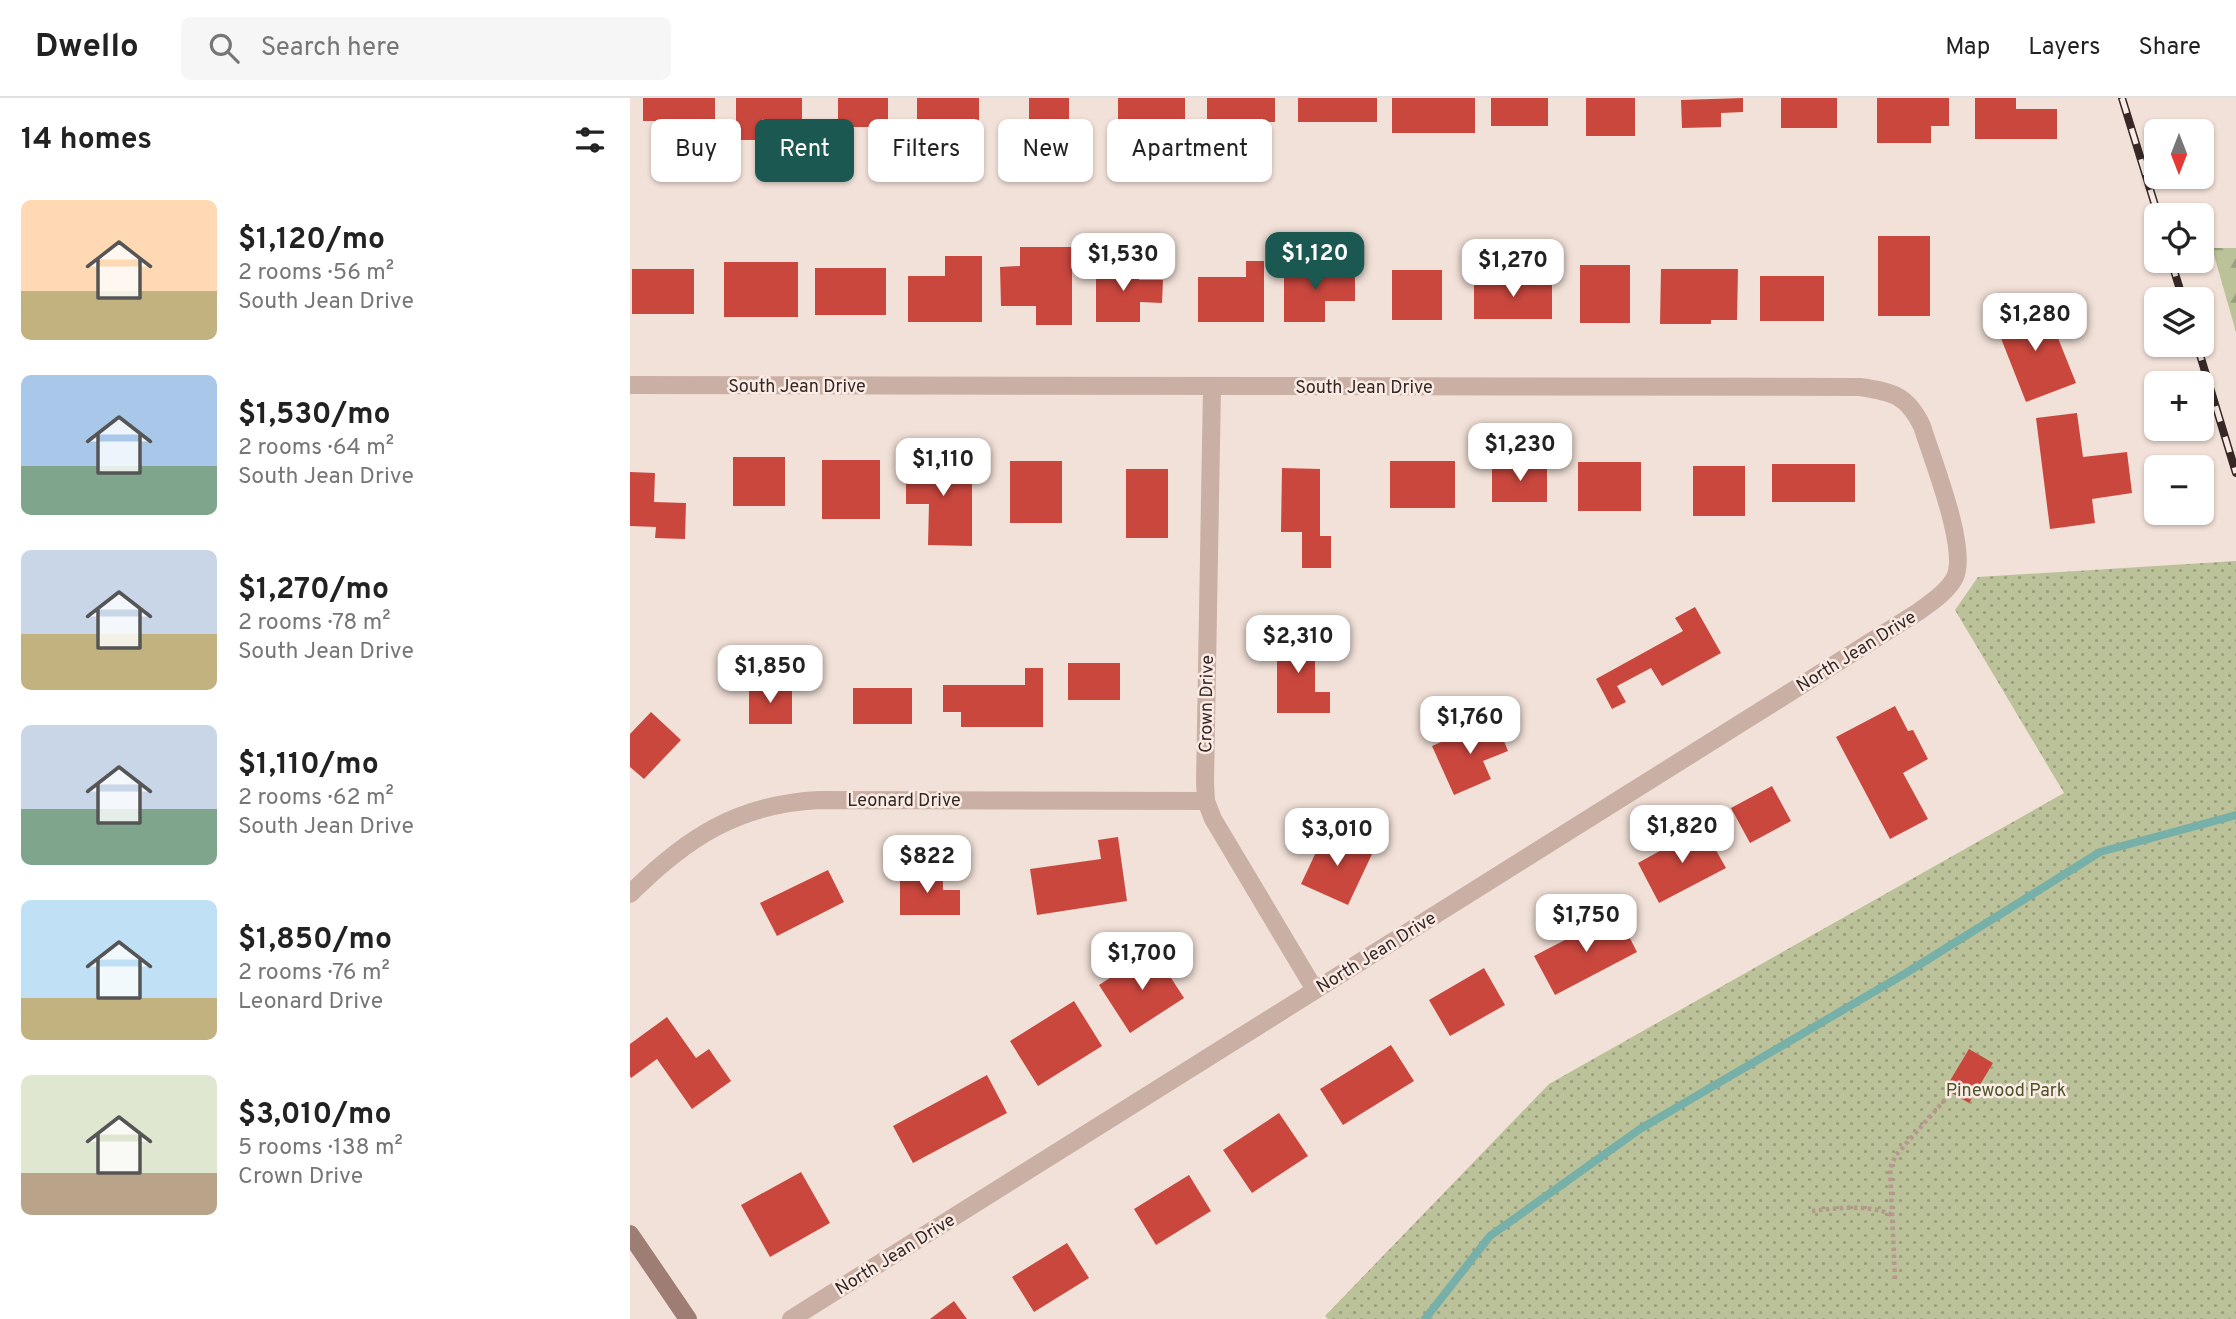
<!DOCTYPE html>
<html lang="en">
<head>
<meta charset="utf-8">
<style>
	:root { --surface:#fff; --page:#f6f6f6; --text:#222; --muted:#767676; --line:#e0e0e0; --accent:#1a5851 }
	body { margin:0; font-family:Overpass,sans-serif; background:var(--page); color:var(--text); height:100vh; display:flex; flex-direction:column; font-size:26px; white-space:nowrap }
	* { box-sizing:border-box; margin:0 }
	p { font-size:23px; color:var(--muted) }
	.icon { flex:none; width:38px; height:38px; fill:none; stroke:currentColor; stroke-width:2; stroke-linecap:round; stroke-linejoin:round }
	.map { position:relative; flex:1; overflow:hidden }
	.sheet { display:flex; flex-direction:column; background:var(--surface); width:630px }
	.sheet>* { flex:none }
	.hud { position:absolute; left:21px; top:21px; width:665px; height:63px; display:flex; gap:14px }
	.needle { width:46px; rotate:180deg }
	.fabs { position:absolute; left:1514px; top:21px; display:grid; gap:14px }
	.fabs a { display:grid; place-items:center; width:70px; height:70px; border-radius:10px; background:var(--surface); box-shadow:0 2px 5px #0004; font-size:35px }
	.price { position:absolute; translate:-50% -60px; padding:0 16px; border-radius:14px; background:#fff; color:#222; font-size:23px; line-height:46px; filter:drop-shadow(0 2px 4px #0008) }
	.price::after { content:''; position:absolute; left:50%; top:42px; width:21px; height:16px; margin-left:-10px; background:inherit; clip-path:polygon(0 0,100% 0,50% 100%) }
	.price.selected { background:var(--accent); color:#fff }
	ul { padding:0; list-style:none }
	li { display:flex; align-items:center; gap:21px; height:175px; padding:0 21px }
	li span { display:grid; place-items:center; flex:none; width:196px; height:140px; border-radius:10px; color:#555 }
	li>.icon { margin-inline-start:auto }
	span .icon { width:84px; height:84px; fill:#fffc; stroke-width:1 }
	li b { font-size:30px }
	h2 { display:flex; justify-content:space-between; align-items:center; height:84px; padding:0 21px; font-size:30px }
	.chip { padding:0 24px; border-radius:10px; background:var(--surface); box-shadow:0 2px 5px #0004; font-size:24px; line-height:63px }
	.chip.selected { background:var(--accent); color:#fff }
	header { display:flex; align-items:center; gap:42px; box-sizing:border-box; height:98px; padding:0 35px; background:var(--surface); border-bottom:2px solid var(--line) }
	header strong { font-size:33px }
	nav { display:flex; gap:38px; margin-inline-start:auto; font-size:24px }
	.search { width:490px; height:63px; background:var(--page); display:flex; align-items:center; gap:18px; box-sizing:border-box; padding:0 24px; border-radius:10px; color:var(--muted); font-size:26px }
	main { display:flex; flex:1; min-height:0 }
	.map>svg:first-child { display:block }
	.grass { fill:url(#grass-dots) }
	.forest { fill:url(#forest-firs) }
	.lines { fill:none; stroke-linecap:round; stroke-linejoin:round }
	.stream { stroke:#76b0a8; stroke-width:8 }
	.building { fill:#ca473e }
	.path { stroke:#b6988e; stroke-width:4.5; stroke-dasharray:3.5 3.5; stroke-linecap:butt }
	.street { stroke:#caafa4; stroke-width:18 }
	.secondary { stroke:#9e7d75; stroke-width:18 }
	.rail-casing { stroke:#352826; stroke-width:8 }
	.rail { stroke:#faece5; stroke-width:5; stroke-dasharray:16; stroke-linecap:butt }
	.labels { text-anchor:middle; stroke-width:5; stroke-linejoin:round; paint-order:stroke }
	.street-label { font-size:18px; fill:#352826; stroke:#faece5 }
	.park-label { font-size:18px; fill:#4c5429; stroke:#faece5 }
</style>
</head>
<body>
<header>
<strong>Dwello</strong>
<div class="search"><svg class="icon" aria-label="search" viewBox="0 0 24 24"><circle cx="10" cy="10" r="6"/><path d="M15 15l6 6"/></svg>Search here</div>
<nav><a>Map</a><a>Layers</a><a>Share</a></nav>
</header>
<main>
<section class="sheet">
<h2>14 homes<svg class="icon" aria-label="filters" viewBox="0 0 24 24"><path d="M4 7h16M4 17h16"/><circle cx="9" cy="7" r="2"/><circle cx="15" cy="17" r="2"/></svg></h2>
<ul>
<li><span style="background:linear-gradient(#ffd9b3 65%,#c2b280 0)"><svg class="icon" aria-label="home" viewBox="0 0 24 24"><path d="M3 11l9-7 9 7M6 9v11h12V9"/></svg></span><div><b>$1,120/mo</b><p>2 rooms · 56 m²</p><p>South Jean Drive</p></div></li>
<li><span style="background:linear-gradient(#a9c7e8 65%,#7fa58c 0)"><svg class="icon" aria-label="home" viewBox="0 0 24 24"><path d="M3 11l9-7 9 7M6 9v11h12V9"/></svg></span><div><b>$1,530/mo</b><p>2 rooms · 64 m²</p><p>South Jean Drive</p></div></li>
<li><span style="background:linear-gradient(#c9d6e8 60%,#c2b280 0)"><svg class="icon" aria-label="home" viewBox="0 0 24 24"><path d="M3 11l9-7 9 7M6 9v11h12V9"/></svg></span><div><b>$1,270/mo</b><p>2 rooms · 78 m²</p><p>South Jean Drive</p></div></li>
<li><span style="background:linear-gradient(#c9d6e8 60%,#7fa58c 0)"><svg class="icon" aria-label="home" viewBox="0 0 24 24"><path d="M3 11l9-7 9 7M6 9v11h12V9"/></svg></span><div><b>$1,110/mo</b><p>2 rooms · 62 m²</p><p>South Jean Drive</p></div></li>
<li><span style="background:linear-gradient(#bfe0f5 70%,#c2b280 0)"><svg class="icon" aria-label="home" viewBox="0 0 24 24"><path d="M3 11l9-7 9 7M6 9v11h12V9"/></svg></span><div><b>$1,850/mo</b><p>2 rooms · 76 m²</p><p>Leonard Drive</p></div></li>
<li><span style="background:linear-gradient(#dfe7d0 70%,#b9a48a 0)"><svg class="icon" aria-label="home" viewBox="0 0 24 24"><path d="M3 11l9-7 9 7M6 9v11h12V9"/></svg></span><div><b>$3,010/mo</b><p>5 rooms · 138 m²</p><p>Crown Drive</p></div></li>
</ul>
</section>
<div class="map">
<svg width="1606" height="1221" viewBox="0 0 1606 1221">
	<defs>
		<pattern id="grass-dots" width="8" height="8" patternUnits="userSpaceOnUse" patternTransform="scale(1.75)"><rect width="8" height="8" fill="#bbc198"/><path d="M2 2h.1M6 6h.1" fill="none" stroke="#999d7c" stroke-width="1.8" stroke-linecap="round"/></pattern>
		<pattern id="forest-firs" width="22" height="20" patternUnits="userSpaceOnUse" patternTransform="scale(1.75)"><rect width="22" height="20" fill="#bbc198"/><path d="M5 1l3.5 6h-7zM16 11l3.5 6h-7z" fill="#999d7c"/></pattern>
	</defs>
	<rect width="100%" height="100%" fill="#f2e1d8"/>
	<path class="grass" d="M1606,463V1221H698L695,1218L919,986L1434,695L1325,512L1348,479Z"/>
	<path class="forest" d="M1582,150H1606V234Z"/>
	<g class="lines">
		<path class="stream" d="M795,1221L860,1138L1010,1031L1276,875L1470,754L1606,717"/>
	</g>
	<g class="building">
		<rect x="13" y="0" width="72" height="23"/>
		<path d="M106,0H172V21H132V42H106Z"/>
		<rect x="208" y="0" width="50" height="29"/>
		<rect x="287" y="0" width="62" height="36"/>
		<path d="M399,0H439V26H462V56H421V36H399Z"/>
		<path d="M488,0H555V23H518V40H488Z"/>
		<rect x="577" y="0" width="68" height="24"/>
		<rect x="668" y="0" width="79" height="24"/>
		<rect x="762" y="0" width="83" height="35"/>
		<rect x="861" y="0" width="57" height="28"/>
		<rect x="956" y="0" width="49" height="38"/>
		<path d="M1113,0V14L1091,15V29L1052,30L1051,2Z"/>
		<rect x="1151" y="0" width="56" height="30"/>
		<path d="M1247,0H1319V28H1301V45H1247Z"/>
		<path d="M1345,0H1386V11H1427V41H1345Z"/>
		<rect x="1248" y="138" width="52" height="80"/>
		<path d="M390,149H442V227H406V208H371L370,169L390,168Z"/>
		<path d="M315,158H352V224H278V178H315Z"/>
		<path d="M616,163H634V224H568V179H616Z"/>
		<rect x="94" y="164" width="74" height="55"/>
		<path d="M466,166H509V182H533L532,205L510,204V224H466Z"/>
		<rect x="950" y="167" width="50" height="58"/>
		<rect x="185" y="170" width="71" height="47"/>
		<rect x="2" y="171" width="62" height="45"/>
		<path d="M654,171H725V203H695V224H654Z"/>
		<path d="M1031,171H1108L1107,222H1081V226H1030Z"/>
		<rect x="762" y="172" width="50" height="50"/>
		<rect x="1130" y="178" width="64" height="45"/>
		<rect x="844" y="180" width="78" height="41"/>
		<path d="M1414,205L1446,285L1396,304L1365,225Z"/>
		<path d="M1447,315L1453,359L1497,354L1502,395L1462,401L1465,425L1420,431L1406,320Z"/>
		<rect x="103" y="359" width="52" height="49"/>
		<path d="M276,360L342,361V448L298,447L299,406H276Z"/>
		<rect x="192" y="362" width="58" height="59"/>
		<rect x="380" y="363" width="52" height="62"/>
		<rect x="760" y="363" width="65" height="47"/>
		<rect x="948" y="364" width="63" height="49"/>
		<rect x="862" y="366" width="55" height="38"/>
		<rect x="1142" y="366" width="83" height="38"/>
		<rect x="1063" y="368" width="52" height="50"/>
		<path d="M652,370L690,371V438H701V470H672V434H651Z"/>
		<rect x="496" y="371" width="42" height="69"/>
		<path d="M0,374L25,375L24,404L56,405L55,441L25,440L26,429L0,428Z"/>
		<path d="M1065,509L1091,555L1032,588L1021,570L987,588L996,604L982,611L966,581L1053,533L1045,520Z"/>
		<path d="M647,533H685V594H700V615H647Z"/>
		<rect x="438" y="565" width="52" height="37"/>
		<path d="M395,570H413V629H331V614H313V587H395Z"/>
		<rect x="119" y="588" width="43" height="38"/>
		<rect x="223" y="590" width="59" height="36"/>
		<path d="M1265,608L1278,633L1283,632L1298,661L1273,675L1298,721L1260,741L1206,639Z"/>
		<path d="M21,614L51,642L14,681L0,669V636Z"/>
		<path d="M865,621L878,653L853,663L861,681L824,697L802,648Z"/>
		<path d="M1142,688L1161,723L1120,745L1101,710Z"/>
		<path d="M1073,729L1096,770L1029,805L1008,765Z"/>
		<path d="M696,733L743,754L718,807L671,786Z"/>
		<path d="M488,739L497,803L407,817L400,771L471,761L468,742Z"/>
		<path d="M198,772L214,804L147,838L130,805Z"/>
		<path d="M270,773H313V792H330V817H270Z"/>
		<path d="M987,815L1007,854L925,897L904,858Z"/>
		<path d="M523,852L554,900L500,935L469,887Z"/>
		<path d="M854,870L875,907L820,938L799,902Z"/>
		<path d="M444,903L472,948L408,988L380,943Z"/>
		<path d="M37,919L66,960L79,951L101,983L62,1011L27,961L1,980L0,978V946Z"/>
		<path d="M761,947L784,983L713,1027L690,991Z"/>
		<path d="M1339,951L1363,965L1339,1005L1315,991Z"/>
		<path d="M357,977L377,1015L283,1065L263,1028Z"/>
		<path d="M649,1015L678,1058L622,1095L593,1052Z"/>
		<path d="M171,1074L200,1125L140,1159L111,1107Z"/>
		<path d="M559,1077L581,1113L526,1147L504,1111Z"/>
		<path d="M437,1145L459,1180L404,1214L382,1179Z"/>
		<path d="M324,1203L337,1221H300Z"/>
	</g>
	<g class="lines">
		<g class="path">
			<path d="M1182,1113C1205,1110 1240,1106 1262,1117"/>
			<path d="M1265,1181L1260,1070L1266,1057L1321,995"/>
		</g>
		<g class="street">
			<path d="M0,287L1230,289C1263,294 1277,297 1292,328C1302,361 1340,454 1324,481C1316,495 1300,505 1288,514L161,1221"/>
			<path d="M582,289L575,684L576,703L583,721L685,892"/>
			<path d="M0,796C56,740 108,706 189,702L576,703"/>
		</g>
		<path class="secondary" d="M0,1136L58,1221"/>
		<g class="rail-casing">
			<g id="rail">
				<path d="M1492,0L1528,117"/>
				<path d="M1541,163L1553,201"/>
				<path d="M1567,247L1606,375"/>
			</g>
		</g>
		<use href="#rail" class="rail"/>
	</g>
	<g class="labels">
		<g class="street-label">
			<text x="167" y="294">South Jean Drive</text>
			<text x="734" y="295">South Jean Drive</text>
			<text transform="translate(1226 553) rotate(-32)" y="6">North Jean Drive</text>
			<text transform="translate(576 606) rotate(-89)" y="6">Crown Drive</text>
			<text x="274" y="708">Leonard Drive</text>
			<text transform="translate(746 854) rotate(-32)" y="6">North Jean Drive</text>
			<text transform="translate(265 1156) rotate(-32)" y="6">North Jean Drive</text>
		</g>
		<g class="park-label">
			<text x="1376" y="998">Pinewood Park</text>
		</g>
	</g>
</svg>
<div class="fabs">
<a><svg class="needle" viewBox="-14 -14 28 28"><path d="M0-13l5 13h-10z" fill="#e53935"/><path d="M0 13l5-13h-10z" fill="#767676"/></svg></a>
<a><svg class="icon" aria-label="locate" viewBox="0 0 24 24"><circle cx="12" cy="12" r="6"/><path d="M12 2v4M12 18v4M2 12h4M18 12h4"/></svg></a>
<a><svg class="icon" aria-label="layers" viewBox="0 0 24 24"><path d="M12 4l9 5-9 5-9-5zM3 14l9 5 9-5"/></svg></a>
<a>+</a>
<a>−</a>
</div>
<b class="price selected" style="left:685px;top:194px">$1,120</b>
<b class="price" style="left:493px;top:195px">$1,530</b>
<b class="price" style="left:883px;top:201px">$1,270</b>
<b class="price" style="left:1405px;top:255px">$1,280</b>
<b class="price" style="left:890px;top:385px">$1,230</b>
<b class="price" style="left:313px;top:400px">$1,110</b>
<b class="price" style="left:668px;top:577px">$2,310</b>
<b class="price" style="left:140px;top:607px">$1,850</b>
<b class="price" style="left:840px;top:658px">$1,760</b>
<b class="price" style="left:1052px;top:767px">$1,820</b>
<b class="price" style="left:707px;top:770px">$3,010</b>
<b class="price" style="left:297px;top:797px">$822</b>
<b class="price" style="left:956px;top:856px">$1,750</b>
<b class="price" style="left:512px;top:894px">$1,700</b>
<div class="hud">
<a class="chip">Buy</a>
<a class="chip selected">Rent</a>
<a class="chip">Filters</a>
<a class="chip">New</a>
<a class="chip">Apartment</a>
</div>
</div>
</main>
</body>
</html>
